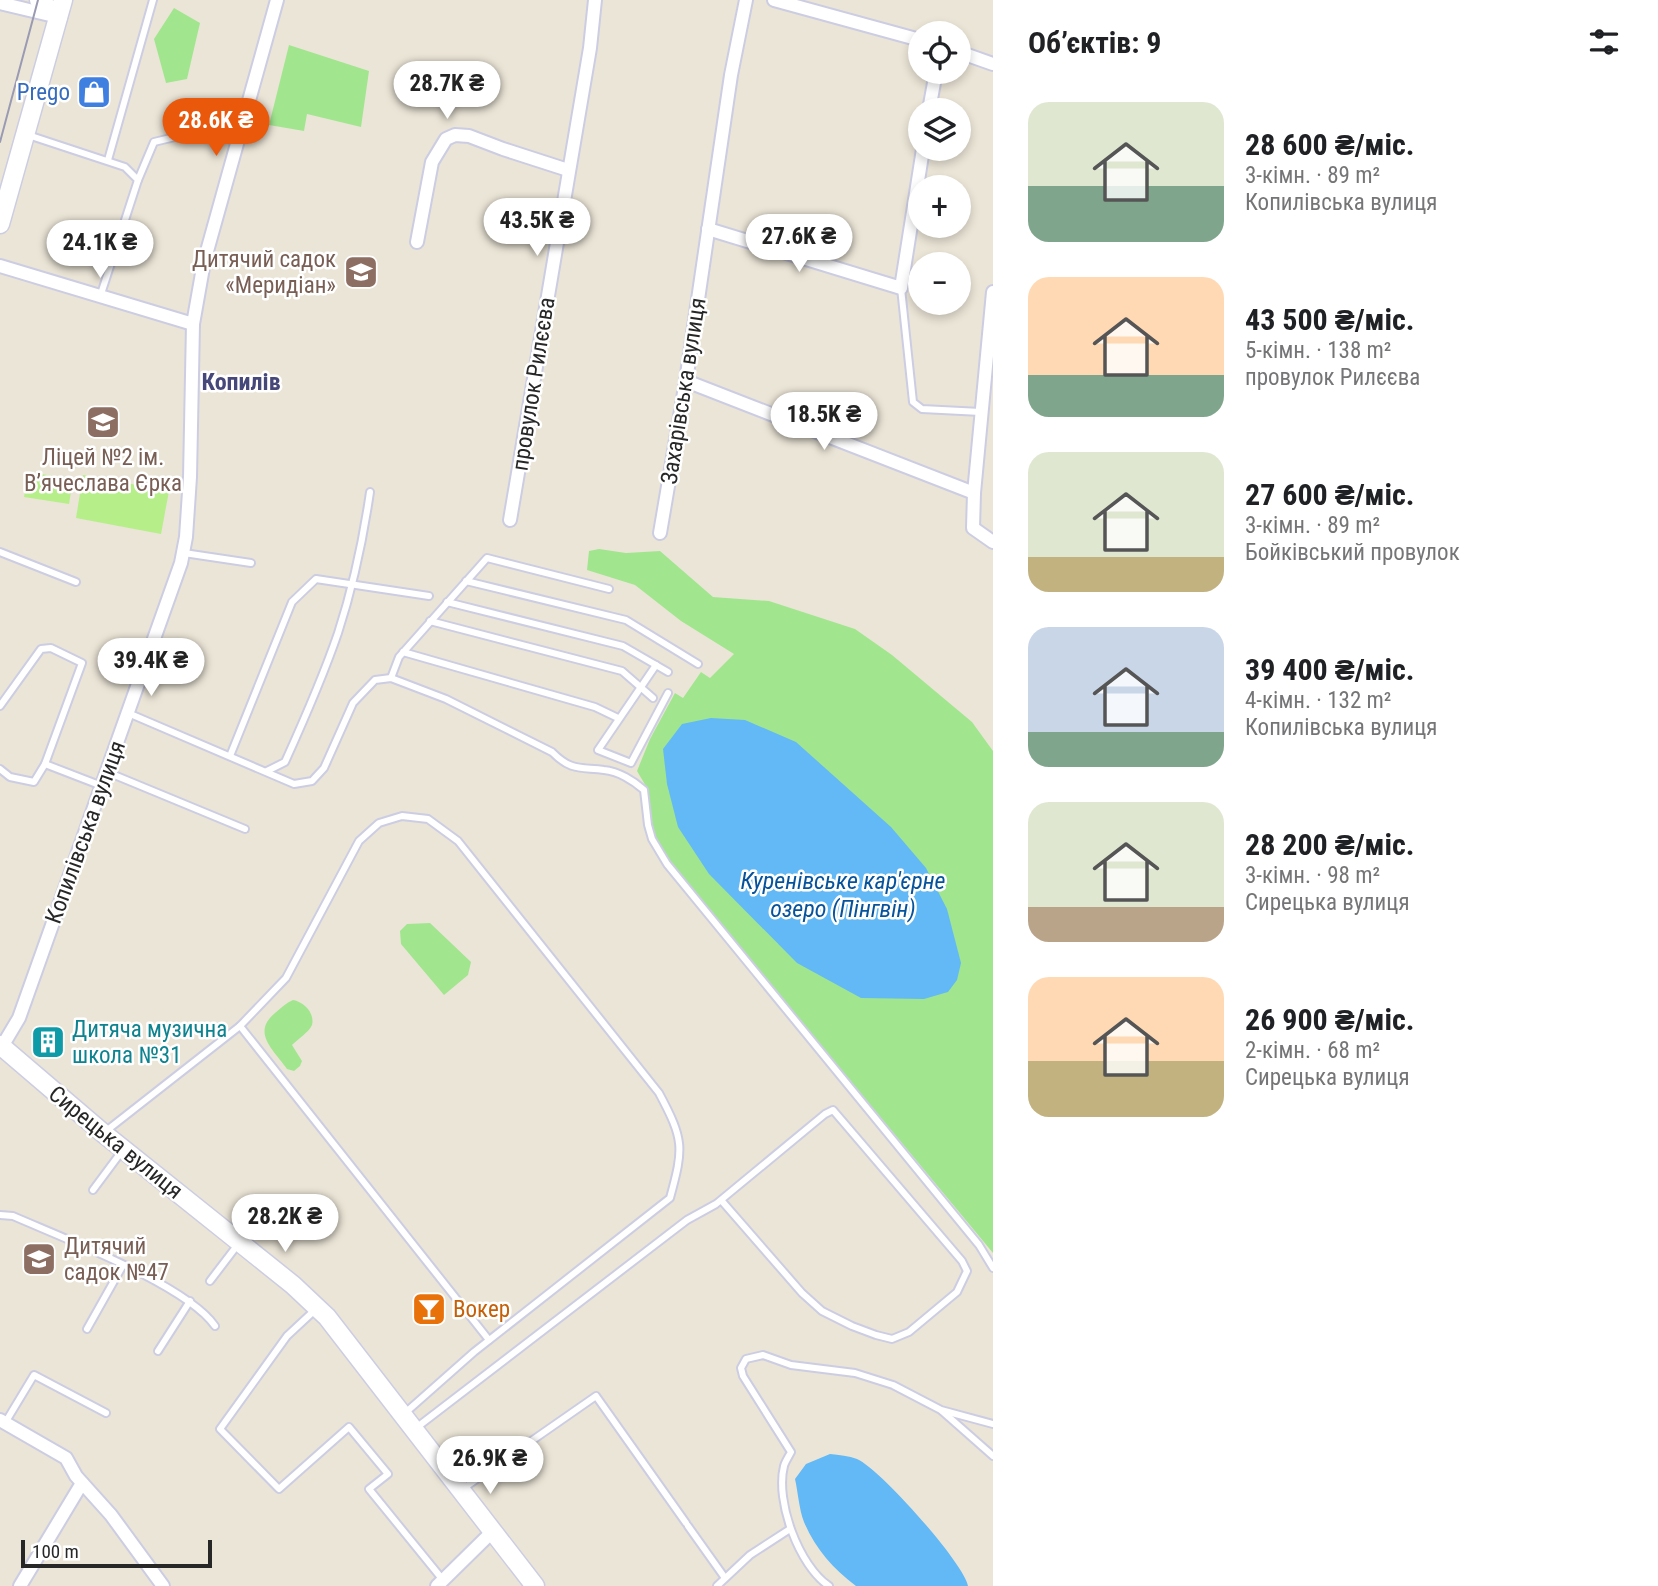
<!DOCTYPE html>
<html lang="uk">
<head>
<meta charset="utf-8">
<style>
	:root { --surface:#fff; --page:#f6f6f6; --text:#202124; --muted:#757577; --accent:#ea580c }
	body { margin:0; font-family:"Roboto Condensed",sans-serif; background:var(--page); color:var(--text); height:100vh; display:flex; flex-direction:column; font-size:26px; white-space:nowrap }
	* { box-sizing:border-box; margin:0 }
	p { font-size:23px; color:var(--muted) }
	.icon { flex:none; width:38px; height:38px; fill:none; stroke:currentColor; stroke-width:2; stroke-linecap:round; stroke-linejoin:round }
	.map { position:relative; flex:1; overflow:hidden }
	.panel { display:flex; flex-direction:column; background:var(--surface); width:665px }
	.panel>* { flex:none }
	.controls { position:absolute; left:908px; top:21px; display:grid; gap:14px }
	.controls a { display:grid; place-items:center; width:63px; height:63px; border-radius:50%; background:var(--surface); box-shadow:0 4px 10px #0003; font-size:35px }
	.scale { position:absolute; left:21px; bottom:18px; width:191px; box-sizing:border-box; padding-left:7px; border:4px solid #272727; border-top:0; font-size:19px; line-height:24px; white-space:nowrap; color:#272727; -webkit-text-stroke:5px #fff; paint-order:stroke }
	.price { position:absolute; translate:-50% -60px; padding:0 16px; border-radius:24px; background:#fff; color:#222; font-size:23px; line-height:46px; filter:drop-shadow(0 2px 4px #0008) }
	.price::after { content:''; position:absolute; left:50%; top:42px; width:21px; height:16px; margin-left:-10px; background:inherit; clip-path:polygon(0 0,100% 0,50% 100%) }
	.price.selected { background:var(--accent); color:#fff }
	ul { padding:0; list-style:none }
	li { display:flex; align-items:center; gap:21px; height:175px; padding:0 35px }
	li span { display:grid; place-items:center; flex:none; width:196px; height:140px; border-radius:21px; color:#555 }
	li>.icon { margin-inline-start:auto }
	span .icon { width:84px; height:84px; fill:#fffc; stroke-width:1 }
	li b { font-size:30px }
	h2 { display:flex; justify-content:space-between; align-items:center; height:84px; padding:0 35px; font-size:30px }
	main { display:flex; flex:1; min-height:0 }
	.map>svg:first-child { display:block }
	.green { fill:#a1e68f }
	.pitch { fill:#b6ee8a }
	.water { fill:#62b9f5 }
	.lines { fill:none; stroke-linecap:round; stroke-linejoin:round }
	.lane-casing { stroke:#cccde2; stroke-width:10 }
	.street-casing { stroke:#cccde2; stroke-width:16 }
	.secondary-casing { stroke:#cccde2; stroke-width:21 }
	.lane { stroke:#fff; stroke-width:6 }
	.street { stroke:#fff; stroke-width:12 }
	.secondary { stroke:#fff; stroke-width:18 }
	.tram { stroke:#9a9ab3; stroke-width:2 }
	.labels { text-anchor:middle; stroke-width:5; stroke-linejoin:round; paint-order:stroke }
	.shop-label { font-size:23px; fill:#366cbe; stroke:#fff; text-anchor:end }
	.education-label { font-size:23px; fill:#785e54; stroke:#fff; text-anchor:end }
	.street-label { font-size:23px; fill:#272727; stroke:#fff }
	.culture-label { font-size:23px; fill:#0d838f; stroke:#fff; text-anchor:start }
	.food-label { font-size:23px; fill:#c56008; stroke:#fff; text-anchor:start }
	.neighbourhood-label { font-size:24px; font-weight:bold; fill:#464879; stroke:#fff }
	.water-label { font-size:24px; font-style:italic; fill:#06539c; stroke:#fff }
</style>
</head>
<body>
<main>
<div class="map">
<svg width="993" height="1586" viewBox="0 0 993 1586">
	<rect width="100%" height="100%" fill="#ebe5d7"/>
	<g class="green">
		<path d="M174,8L200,23L187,79L166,83L154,39Z"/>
		<path d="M289,45L369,71L361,127L307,114L304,131L269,125Z"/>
		<path d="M599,549L626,553L660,551L713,597L769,601L855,629L892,655L972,722L993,751V1253L669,862L653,835L647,788L637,771L650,739L675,693L683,698L701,672L710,678L734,654L681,621L635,585L587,570L589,551Z"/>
		<path d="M430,923L471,962L468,975L444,995L401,944L400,931L407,924Z"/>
		<path d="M293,1000C304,1002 315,1013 312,1025C309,1032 297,1040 292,1045L302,1061L300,1066L294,1071L287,1069C274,1050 251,1033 275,1013C281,1008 286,1003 293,1000Z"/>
	</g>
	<g class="pitch">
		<path d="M28,472L73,479L69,504L24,497Z"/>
		<path d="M83,475L169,491L161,534L76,518Z"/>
	</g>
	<g class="water">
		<path d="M711,718L745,720L796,742L891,827L926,868L947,909L961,963L957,980L948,992L924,999L861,998L797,963L709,874L678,827L667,784L663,749L682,724Z"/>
		<path d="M830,1454C839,1455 849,1456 857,1459C879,1468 964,1563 968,1586H856C833,1569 815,1548 804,1522C799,1509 798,1492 795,1479L806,1464Z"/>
	</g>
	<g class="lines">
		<g class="lane-casing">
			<g id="lane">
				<path d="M204,111L242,125"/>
				<path d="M28,135L125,167L138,180L100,297"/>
				<path d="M108,160L153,0"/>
				<path d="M138,180L154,142L175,137"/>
				<path d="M901,288L913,402L922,409L981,412"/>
				<path d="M0,552L76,582"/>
				<path d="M184,553L251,563"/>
				<path d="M466,581L626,620L698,664"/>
				<path d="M447,602L623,646L668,672"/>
				<path d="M430,621L622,671L653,698"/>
				<path d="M403,652L595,707L618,718"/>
				<path d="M656,665L598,750L631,763L668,693"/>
				<path d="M391,678L399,657L487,558L609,589"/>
				<path d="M0,706L41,649L51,648L82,663L45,764L34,782L10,777L0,769"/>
				<path d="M128,713L294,784L312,781L324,768L353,703L375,680L391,678L446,699L552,752C571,771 579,767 604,770C618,771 634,781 644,790L648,825L652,839L667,864L979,1245L993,1268"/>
				<path d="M230,756L292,602L316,579L429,596"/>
				<path d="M45,764L102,786"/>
				<path d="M267,771L285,762C304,720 323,677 338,633C353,587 363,540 370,492"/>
				<path d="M107,772L245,829"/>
				<path d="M240,1026L489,1340"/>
				<path d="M106,1131L240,1026L286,978L359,841L379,823L402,816L428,819L458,841L659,1093C684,1140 684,1147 670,1198L474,1352L405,1413"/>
				<path d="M93,1190L122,1151"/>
				<path d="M0,1215L13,1216C63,1238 187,1285 215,1326"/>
				<path d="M210,1281L239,1243"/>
				<path d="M316,1309L287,1336L220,1429L279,1489L349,1427L388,1474L369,1489L443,1580"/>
				<path d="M87,1329L123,1265"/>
				<path d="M158,1351L190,1301"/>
				<path d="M942,1411L993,1456"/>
				<path d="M5,1423L34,1375L106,1413"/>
				<path d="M416,1428L687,1220L716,1204L825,1114L833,1110L962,1261L967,1271L957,1292L909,1332L892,1339L876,1335L852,1326L822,1311L802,1293L721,1200"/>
				<path d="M461,1490L596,1396L686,1523"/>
				<path d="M688,1526L725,1578"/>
				<path d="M717,1586L750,1555L790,1529"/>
				<path d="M829,1586C799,1566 775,1501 784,1466C785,1462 789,1456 791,1452L743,1376L741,1368L746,1359L763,1355L791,1365L855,1373L893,1385L941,1410L993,1424"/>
			</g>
		</g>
		<g class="street-casing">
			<g id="street">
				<path d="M774,0L920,40"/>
				<path d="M0,3L54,16"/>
				<path d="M959,52L993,64"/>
				<path d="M929,110L936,72"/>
				<path d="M708,229L901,288L923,149"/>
				<path d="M417,242L432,162L446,139L455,135L469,136L503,149L568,170"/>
				<path d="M0,266L193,324"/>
				<path d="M993,292L974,493L973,528L993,542"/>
				<path d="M686,381L974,493"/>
				<path d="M510,520L590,48L595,0"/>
				<path d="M660,533L686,381L731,75L746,0"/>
				<path d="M0,1050L19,1018L181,563L186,537L190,477L193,324L204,262L277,0"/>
				<path d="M0,1420L66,1458L76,1476L111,1515L163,1586"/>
				<path d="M20,1586L82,1483"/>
				<path d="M437,1586L493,1531"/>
			</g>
		</g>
		<g class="secondary-casing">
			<g id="secondary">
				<path d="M39,0L58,17"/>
				<path d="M0,224L63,0"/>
				<path d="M0,1045L103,1133L293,1285L327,1317L535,1586"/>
			</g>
		</g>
		<use href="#lane" class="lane"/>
		<use href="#street" class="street"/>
		<use href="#secondary" class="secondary"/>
		<path class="tram" d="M0,142L38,0"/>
	</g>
	<defs>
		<g id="shop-square" transform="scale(1.75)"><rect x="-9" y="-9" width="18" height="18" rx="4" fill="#3f7fe0" stroke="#fff"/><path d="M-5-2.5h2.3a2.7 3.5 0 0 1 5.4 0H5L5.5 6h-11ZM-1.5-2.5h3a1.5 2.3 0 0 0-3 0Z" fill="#fff"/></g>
		<g id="school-square" transform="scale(1.75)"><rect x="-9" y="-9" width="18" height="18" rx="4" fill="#8d6e63" stroke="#fff"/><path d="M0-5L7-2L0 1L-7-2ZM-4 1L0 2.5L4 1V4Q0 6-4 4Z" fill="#fff"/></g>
		<g id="building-square" transform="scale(1.75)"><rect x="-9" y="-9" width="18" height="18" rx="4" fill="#0f9aa8" stroke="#fff"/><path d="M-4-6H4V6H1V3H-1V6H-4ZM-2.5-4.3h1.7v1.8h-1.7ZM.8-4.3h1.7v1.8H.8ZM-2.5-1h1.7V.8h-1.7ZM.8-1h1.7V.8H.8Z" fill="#fff"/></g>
		<g id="bar-square" transform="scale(1.75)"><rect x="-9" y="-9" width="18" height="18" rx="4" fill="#e8710a" stroke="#fff"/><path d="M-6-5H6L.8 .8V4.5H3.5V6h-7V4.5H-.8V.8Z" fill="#fff"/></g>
	</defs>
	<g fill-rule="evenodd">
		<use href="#shop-square" x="94" y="92"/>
		<use href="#school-square" x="361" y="272"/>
		<use href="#school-square" x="103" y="422"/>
		<use href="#building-square" x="48" y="1042"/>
		<use href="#school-square" x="39" y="1259"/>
		<use href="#bar-square" x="429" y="1309"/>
	</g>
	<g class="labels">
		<g class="shop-label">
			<text x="70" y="100">Prego</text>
		</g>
		<g class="education-label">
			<text x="336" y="267">Дитячий садок<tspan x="336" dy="26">«Меридіан»</tspan></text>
			<text x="103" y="465" text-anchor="middle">Ліцей №2 ім.<tspan x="103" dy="26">В’ячеслава Єрка</tspan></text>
			<text x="64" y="1254" text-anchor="start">Дитячий<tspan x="64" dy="26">садок №47</tspan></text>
		</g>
		<g class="street-label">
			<text transform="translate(533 384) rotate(-81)" y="8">провулок Рилєєва</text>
			<text transform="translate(683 391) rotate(-81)" y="8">Захарівська вулиця</text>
			<text transform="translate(85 832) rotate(-70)" y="8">Копилівська вулиця</text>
			<text transform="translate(116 1142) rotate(39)" y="8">Сирецька вулиця</text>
		</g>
		<g class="culture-label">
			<text x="72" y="1037">Дитяча музична<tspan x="72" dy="26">школа №31</tspan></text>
		</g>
		<g class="food-label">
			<text x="453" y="1317">Вокер</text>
		</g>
		<g class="neighbourhood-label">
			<text x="241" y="390">Копилів</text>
		</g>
		<g class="water-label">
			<text x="843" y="889">Куренівське кар'єрне<tspan x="843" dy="28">озеро (Пінгвін)</tspan></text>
		</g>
	</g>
</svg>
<div class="controls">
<a><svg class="icon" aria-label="locate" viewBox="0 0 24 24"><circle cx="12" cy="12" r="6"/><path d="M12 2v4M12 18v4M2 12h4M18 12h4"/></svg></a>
<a><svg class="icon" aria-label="layers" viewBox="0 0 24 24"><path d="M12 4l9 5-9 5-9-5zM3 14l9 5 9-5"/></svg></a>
<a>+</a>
<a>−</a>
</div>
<div class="scale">100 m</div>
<b class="price" style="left:447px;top:121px">28.7K ₴</b>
<b class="price selected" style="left:216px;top:158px">28.6K ₴</b>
<b class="price" style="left:537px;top:258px">43.5K ₴</b>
<b class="price" style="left:799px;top:274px">27.6K ₴</b>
<b class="price" style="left:100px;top:280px">24.1K ₴</b>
<b class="price" style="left:824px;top:452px">18.5K ₴</b>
<b class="price" style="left:151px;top:698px">39.4K ₴</b>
<b class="price" style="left:285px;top:1254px">28.2K ₴</b>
<b class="price" style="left:490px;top:1496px">26.9K ₴</b>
</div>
<section class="panel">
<h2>Об’єктів: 9<svg class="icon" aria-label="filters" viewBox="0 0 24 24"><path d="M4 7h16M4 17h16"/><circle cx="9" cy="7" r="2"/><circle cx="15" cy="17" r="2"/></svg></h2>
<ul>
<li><span style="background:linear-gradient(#dfe7d0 60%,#7fa58c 0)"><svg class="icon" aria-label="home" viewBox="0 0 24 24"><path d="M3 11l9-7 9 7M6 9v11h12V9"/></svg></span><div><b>28 600 ₴/міс.</b><p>3-кімн. · 89 m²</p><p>Копилівська вулиця</p></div></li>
<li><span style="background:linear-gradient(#ffd9b3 70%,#7fa58c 0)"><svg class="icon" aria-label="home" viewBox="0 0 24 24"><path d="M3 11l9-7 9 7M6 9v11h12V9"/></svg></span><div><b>43 500 ₴/міс.</b><p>5-кімн. · 138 m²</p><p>провулок Рилєєва</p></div></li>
<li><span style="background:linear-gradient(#dfe7d0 75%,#c2b280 0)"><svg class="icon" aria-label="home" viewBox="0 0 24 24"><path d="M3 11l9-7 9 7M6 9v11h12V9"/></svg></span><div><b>27 600 ₴/міс.</b><p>3-кімн. · 89 m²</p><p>Бойківський провулок</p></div></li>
<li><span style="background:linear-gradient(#c9d6e8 75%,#7fa58c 0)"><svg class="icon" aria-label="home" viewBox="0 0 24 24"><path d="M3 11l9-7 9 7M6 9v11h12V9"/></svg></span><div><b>39 400 ₴/міс.</b><p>4-кімн. · 132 m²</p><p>Копилівська вулиця</p></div></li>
<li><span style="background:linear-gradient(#dfe7d0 75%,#b9a48a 0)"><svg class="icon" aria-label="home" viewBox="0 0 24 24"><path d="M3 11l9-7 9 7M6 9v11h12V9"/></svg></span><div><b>28 200 ₴/міс.</b><p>3-кімн. · 98 m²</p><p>Сирецька вулиця</p></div></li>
<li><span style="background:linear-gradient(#ffd9b3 60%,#c2b280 0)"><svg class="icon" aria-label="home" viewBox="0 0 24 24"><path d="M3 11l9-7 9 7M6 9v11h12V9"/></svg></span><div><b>26 900 ₴/міс.</b><p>2-кімн. · 68 m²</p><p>Сирецька вулиця</p></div></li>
</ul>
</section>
</main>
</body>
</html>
